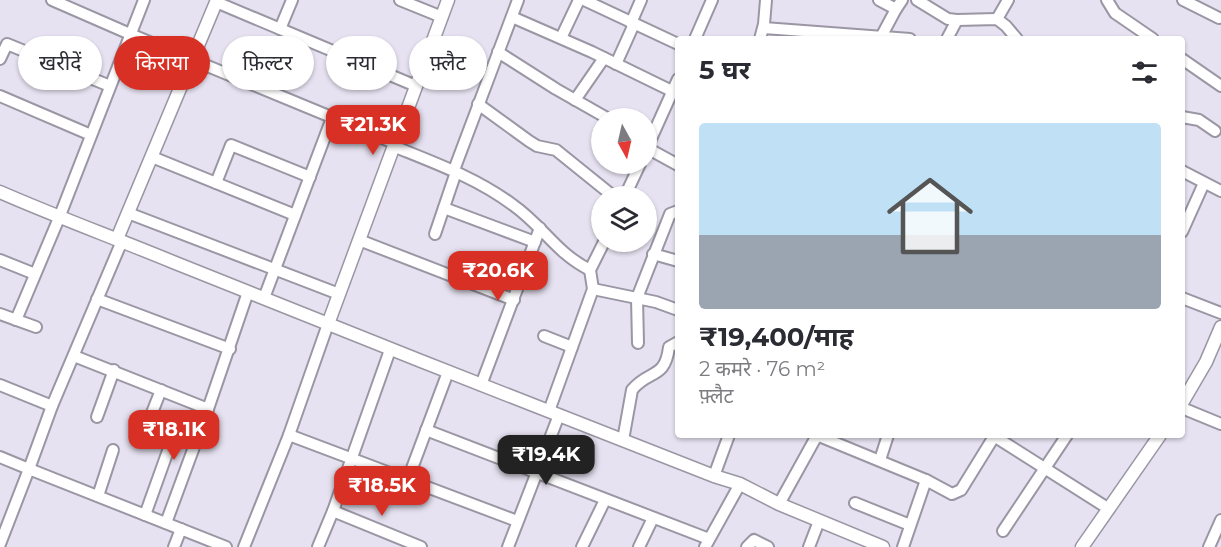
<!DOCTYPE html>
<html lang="hi">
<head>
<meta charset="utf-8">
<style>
	:root { --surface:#fff; --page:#f2f2f3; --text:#2b2b33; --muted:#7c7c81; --line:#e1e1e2; --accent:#d93025 }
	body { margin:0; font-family:Montserrat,"Noto Sans Devanagari",sans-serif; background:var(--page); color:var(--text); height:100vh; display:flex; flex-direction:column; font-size:22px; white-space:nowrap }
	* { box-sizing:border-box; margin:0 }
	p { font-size:20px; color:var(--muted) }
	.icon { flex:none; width:33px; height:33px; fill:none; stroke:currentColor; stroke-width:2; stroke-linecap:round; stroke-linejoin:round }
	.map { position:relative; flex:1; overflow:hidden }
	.details { position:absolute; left:675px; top:36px; width:510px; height:402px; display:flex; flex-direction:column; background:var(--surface); border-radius:6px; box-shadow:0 2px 4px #0004 }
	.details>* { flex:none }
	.guide { position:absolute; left:18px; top:36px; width:567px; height:54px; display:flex; gap:12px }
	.needle { width:39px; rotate:172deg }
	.tools { position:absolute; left:591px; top:108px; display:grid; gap:12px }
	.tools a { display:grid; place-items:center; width:66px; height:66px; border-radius:50%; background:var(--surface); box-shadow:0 2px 4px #0004; font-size:30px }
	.price { position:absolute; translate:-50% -51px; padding:0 14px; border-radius:12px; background:var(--accent); color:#fff; font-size:20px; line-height:39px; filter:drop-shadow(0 2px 3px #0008) }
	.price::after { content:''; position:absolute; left:50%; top:36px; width:18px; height:14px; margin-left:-9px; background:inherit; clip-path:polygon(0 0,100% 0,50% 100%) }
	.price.current { background:#222; color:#fff }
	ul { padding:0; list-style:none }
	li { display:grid; align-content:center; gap:12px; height:318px; padding:0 24px }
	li+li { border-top:2px solid var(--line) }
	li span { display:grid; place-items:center; height:186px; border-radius:6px; color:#555 }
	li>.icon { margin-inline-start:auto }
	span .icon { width:108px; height:108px; fill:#fffc; stroke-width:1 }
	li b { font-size:26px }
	h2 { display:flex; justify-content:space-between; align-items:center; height:72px; padding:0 24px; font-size:26px }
	.chip { padding:0 21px; border-radius:27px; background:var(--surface); box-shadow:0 2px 4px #0004; font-size:21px; line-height:54px }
	.chip.current { background:var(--accent); color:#fff }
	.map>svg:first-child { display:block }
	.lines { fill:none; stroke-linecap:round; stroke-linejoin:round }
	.minor-casing { stroke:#9b96a4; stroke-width:14 }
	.tertiary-casing { stroke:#9b96a4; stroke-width:15 }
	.minor { stroke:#fff; stroke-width:10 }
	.tertiary { stroke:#fff; stroke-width:12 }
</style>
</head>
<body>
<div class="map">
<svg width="1221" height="547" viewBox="0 0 1221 547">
	<rect width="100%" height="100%" fill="#e7e2f1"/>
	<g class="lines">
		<g class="minor-casing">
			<g id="minor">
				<path d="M52,0L130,34L394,143"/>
				<path d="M400,0L442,17"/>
				<path d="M584,0L678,44"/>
				<path d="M879,0L896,9L902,0"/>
				<path d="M917,0L948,19L957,20L997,19L1006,26L1017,39"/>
				<path d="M1107,0L1115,13L1153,39"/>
				<path d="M1183,0L1219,18"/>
				<path d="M216,2L416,86"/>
				<path d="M512,17L592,52L678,94"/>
				<path d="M997,19L1008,0"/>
				<path d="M631,23L641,0"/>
				<path d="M764,28L910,39"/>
				<path d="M280,29L292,0"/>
				<path d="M881,37L896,9"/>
				<path d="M561,38L579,0"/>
				<path d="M695,39L712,0"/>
				<path d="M760,39L764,24L766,0"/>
				<path d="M947,39L957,20"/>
				<path d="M498,52L556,89L607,118"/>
				<path d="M0,59L7,44L110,86"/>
				<path d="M1182,59L1221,86"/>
				<path d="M616,64L634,24"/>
				<path d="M0,96L91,135"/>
				<path d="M575,100L604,58"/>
				<path d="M478,104L529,141L537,146L556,150L613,196"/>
				<path d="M1182,117L1199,120L1215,131"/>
				<path d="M393,146C435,163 477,178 513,205C543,226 556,253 590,270"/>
				<path d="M647,148L678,165"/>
				<path d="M646,150L678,79"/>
				<path d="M152,157L295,215"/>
				<path d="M454,170L518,0"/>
				<path d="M1182,171L1221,191"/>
				<path d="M216,183L231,145L310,177"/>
				<path d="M625,196L640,164"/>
				<path d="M444,208L535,242"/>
				<path d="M128,213L339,294"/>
				<path d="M1182,232L1204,183"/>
				<path d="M435,234L456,172"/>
				<path d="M359,240L514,300"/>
				<path d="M653,254L678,261"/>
				<path d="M0,260L35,274"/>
				<path d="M593,289L656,302L678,310"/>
				<path d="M264,298L332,118"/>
				<path d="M1182,298L1221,313"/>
				<path d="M97,299L230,349"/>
				<path d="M0,314L36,327"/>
				<path d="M16,320L59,218L144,0"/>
				<path d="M544,336L572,347"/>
				<path d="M638,343L637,298L670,214L678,211"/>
				<path d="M74,356L208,409L248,292"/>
				<path d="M0,385L52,406"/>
				<path d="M481,385L540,228"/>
				<path d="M1182,408L1221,424"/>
				<path d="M549,411L593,289L590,270L604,242"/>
				<path d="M97,417L114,370"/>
				<path d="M426,430L709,539"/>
				<path d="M144,433L161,390"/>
				<path d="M289,435L517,521"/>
				<path d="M994,436L1109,509"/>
				<path d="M623,440L632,390C649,369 665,380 669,347L678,342"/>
				<path d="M0,457L29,469L52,406L122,241"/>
				<path d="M880,460L888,435"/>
				<path d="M714,476L729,435"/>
				<path d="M408,479L448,372"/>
				<path d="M98,496L113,450"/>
				<path d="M855,503L910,525"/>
				<path d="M779,504L815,439L819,436L926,480"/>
				<path d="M333,511L421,547"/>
				<path d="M145,515L169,448"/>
				<path d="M166,523L208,409"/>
				<path d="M1003,531L1067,435"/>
				<path d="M0,544L29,469L226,547"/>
				<path d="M174,547L181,529"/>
				<path d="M244,547L289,435L328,324"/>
				<path d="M318,547L333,511L390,350"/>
				<path d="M508,547L559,415"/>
				<path d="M582,547L605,500"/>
				<path d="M639,547L653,518"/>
				<path d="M705,547L740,484"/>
				<path d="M747,547L754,540L768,547"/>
				<path d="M809,547L819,521"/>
				<path d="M903,547L926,480L952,494L961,490L995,435"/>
				<path d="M1209,547L1221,520"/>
			</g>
		</g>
		<g class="tertiary-casing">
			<g id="tertiary">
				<path d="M0,192C57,217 115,238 173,262C353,335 533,405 714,476L740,484L779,504L883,547"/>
				<path d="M117,239L217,0"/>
				<path d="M328,324L448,0"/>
				<path d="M1182,403L1206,362L1221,327"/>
				<path d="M1082,547L1160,435"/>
			</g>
		</g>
		<use href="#minor" class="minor"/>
		<use href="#tertiary" class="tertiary"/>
	</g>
</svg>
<div class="tools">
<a><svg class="needle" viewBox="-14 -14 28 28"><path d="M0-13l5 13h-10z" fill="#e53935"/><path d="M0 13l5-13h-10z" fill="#7c7c81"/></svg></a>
<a><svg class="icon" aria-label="layers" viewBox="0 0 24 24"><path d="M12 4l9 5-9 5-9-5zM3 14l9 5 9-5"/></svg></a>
</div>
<b class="price" style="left:373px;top:156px">₹21.3K</b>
<b class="price" style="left:498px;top:302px">₹20.6K</b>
<b class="price" style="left:174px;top:461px">₹18.1K</b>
<b class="price current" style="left:546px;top:486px">₹19.4K</b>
<b class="price" style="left:382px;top:517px">₹18.5K</b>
<div class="guide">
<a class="chip">खरीदें</a>
<a class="chip current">किराया</a>
<a class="chip">फ़िल्टर</a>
<a class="chip">नया</a>
<a class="chip">फ़्लैट</a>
</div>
<section class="details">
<h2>5 घर<svg class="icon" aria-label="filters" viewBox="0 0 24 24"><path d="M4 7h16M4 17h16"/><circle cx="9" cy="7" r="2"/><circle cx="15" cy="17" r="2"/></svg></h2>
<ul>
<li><span style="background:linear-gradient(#bfe0f5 60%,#9aa5b1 0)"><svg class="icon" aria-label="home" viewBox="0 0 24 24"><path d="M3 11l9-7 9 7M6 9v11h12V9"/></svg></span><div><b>₹19,400/माह</b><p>2 कमरे · 76 m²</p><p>फ़्लैट</p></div></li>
</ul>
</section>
</div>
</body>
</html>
